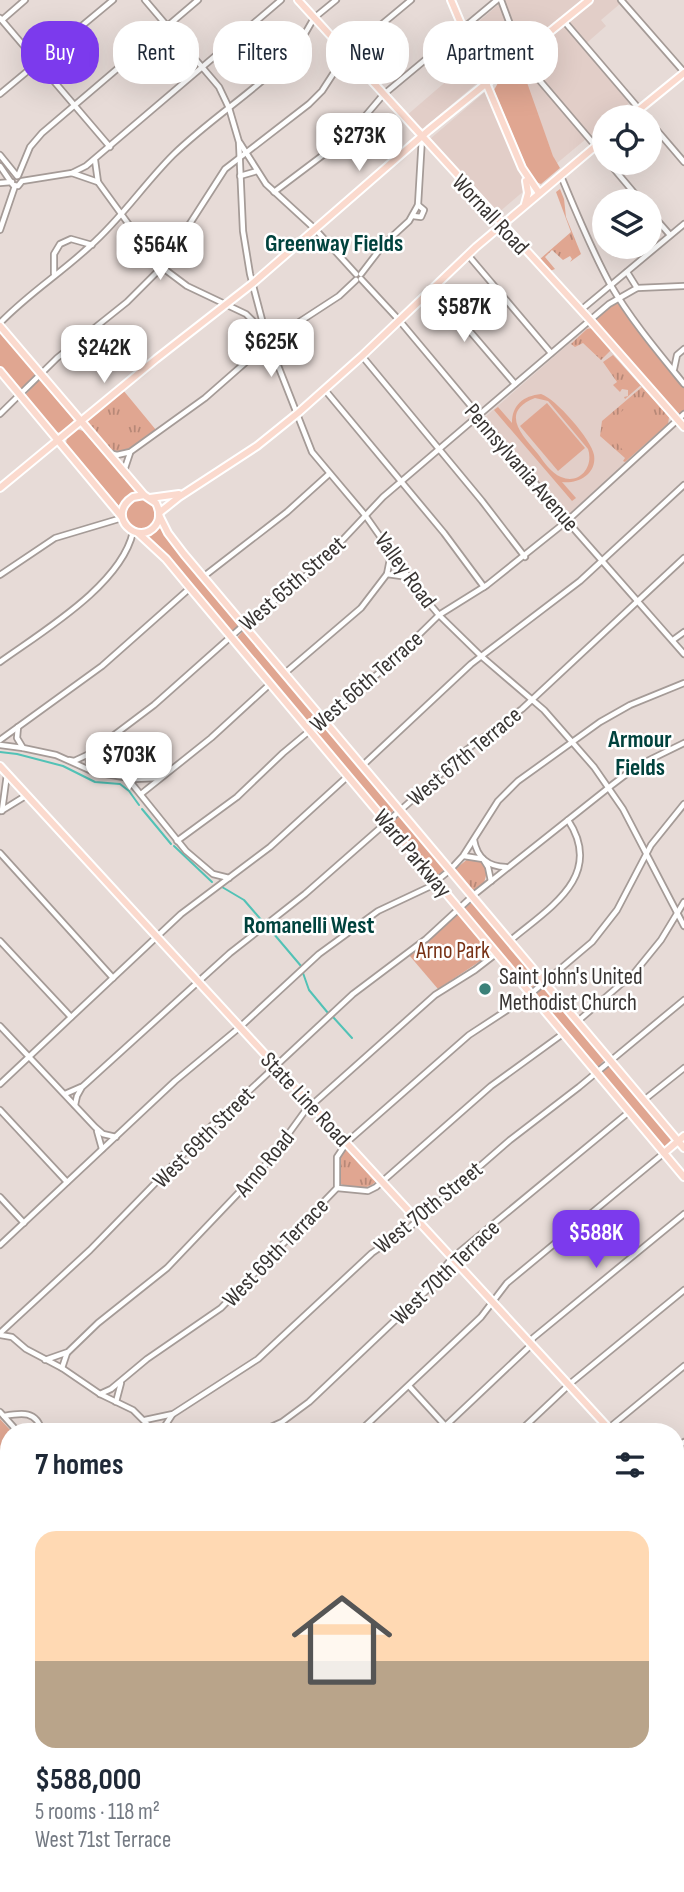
<!DOCTYPE html>
<html lang="en">
<head>
<meta charset="utf-8">
<style>
	:root { --surface:#fff; --page:#f6f6f7; --text:#1f2937; --muted:#747a83; --accent:#7c3aed }
	body { margin:0; font-family:"Sofia Sans Condensed",sans-serif; background:var(--page); color:var(--text); height:100vh; display:flex; flex-direction:column; font-size:26px; white-space:nowrap }
	* { box-sizing:border-box; margin:0 }
	p { font-size:23px; color:var(--muted) }
	.icon { flex:none; width:38px; height:38px; fill:none; stroke:currentColor; stroke-width:2; stroke-linecap:round; stroke-linejoin:round }
	.map { position:relative; flex:1; overflow:hidden }
	.sheet { position:absolute; left:0px; top:1423px; width:684px; height:471px; display:flex; flex-direction:column; background:var(--surface); border-radius:28px 28px 0 0; box-shadow:0 7px 28px #0002 }
	.sheet>* { flex:none }
	.banner { position:absolute; left:21px; top:21px; width:642px; height:63px; display:flex; gap:14px }
	.tools { position:absolute; left:592px; top:105px; display:grid; gap:14px }
	.tools a { display:grid; place-items:center; width:70px; height:70px; border-radius:50%; background:var(--surface); box-shadow:0 7px 28px #0002; font-size:35px }
	.price { position:absolute; translate:-50% -60px; padding:0 16px; border-radius:14px; background:#fff; color:#222; font-size:23px; line-height:46px; filter:drop-shadow(0 2px 4px #0008) }
	.price::after { content:''; position:absolute; left:50%; top:42px; width:21px; height:16px; margin-left:-10px; background:inherit; clip-path:polygon(0 0,100% 0,50% 100%) }
	.price.current { background:var(--accent); color:#fff }
	ul { padding:0; list-style:none }
	li { display:grid; align-content:center; gap:14px; height:371px; padding:0 35px }
	li span { display:grid; place-items:center; height:217px; border-radius:21px; color:#555 }
	li>.icon { margin-inline-start:auto }
	span .icon { width:126px; height:126px; fill:#fffc; stroke-width:1 }
	li b { font-size:30px }
	h2 { display:flex; justify-content:space-between; align-items:center; height:84px; padding:0 35px; font-size:30px }
	.tag { padding:0 24px; border-radius:28px; background:var(--surface); box-shadow:0 7px 28px #0002; font-size:24px; line-height:63px }
	.tag.current { background:var(--accent); color:#fff }
	.map>svg:first-child { display:block }
	.built { fill:#e2cec8 }
	.grass { fill:url(#grass-tufts) }
	.park { fill:#e0a691; fill-rule:evenodd }
	.lines { fill:none; stroke-linecap:round; stroke-linejoin:round }
	.stream { stroke:#52c2b6; stroke-width:2 }
	.minor-casing { stroke:#a59b97; stroke-width:8 }
	.major-casing { stroke:#fff; stroke-width:10 }
	.minor { stroke:#fff; stroke-width:4.5 }
	.major { stroke:#fbdace; stroke-width:6 }
	.poi-dot { fill:#3b8179; stroke:#fff; stroke-width:2.5 }
	.labels { text-anchor:middle; stroke-width:5; stroke-linejoin:round; paint-order:stroke }
	.street-label { font-size:23px; fill:#393533; stroke:#fff }
	.park-label { font-size:23px; fill:#783216; stroke:#fff }
	.poi-label { font-size:23px; fill:#393533; stroke:#fff; text-anchor:start }
	.neighbourhood-label { font-size:24px; font-weight:bold; fill:#00423d; stroke:#fff }
</style>
</head>
<body>
<div class="map">
<svg width="684" height="1892" viewBox="0 0 684 1892">
	<defs>
		<pattern id="grass-tufts" width="24" height="20" patternUnits="userSpaceOnUse" patternTransform="scale(1.75)"><rect width="24" height="20" fill="#e0a691"/><path d="M3 7l-1-3M5 7V3M7 7l1-3M15 17l-1-3M17 17v-4M19 17l1-3" fill="none" stroke="#b78877"/></pattern>
	</defs>
	<rect width="100%" height="100%" fill="#e7dbd7"/>
	<g class="built">
		<path d="M496,0H618L621,3L601,20L606,26L582,47L629,103L612,117H604V124L556,164L523,75L526,72L513,57L477,83L424,128H418L406,116L479,53L470,29L498,5Z"/>
		<path d="M485,92L524,183L525,190L497,214L430,139Z"/>
		<path d="M589,326L670,419L668,424L568,515L565,514L484,418Z"/>
	</g>
	<g class="grass">
		<path d="M560,189L564,199L566,217L581,254L570,262L572,259L570,256L563,260L552,250L545,257L555,269L550,271L540,259L571,232L556,192Z"/>
		<path d="M592,328L611,350L601,360L583,343L575,347L571,344L587,329Z"/>
		<path d="M613,355L669,417L668,424L625,462L623,461L625,458L600,436L602,421L642,387L641,385L625,399L624,397L628,396V390L622,389L620,392L613,385L617,382L603,362Z"/>
		<path d="M123,390L156,430C142,440 129,454 110,451L86,422Z"/>
		<path d="M469,858L482,862L487,872L484,883L474,892L454,870Z"/>
		<path d="M346,1147L377,1180C370,1191 349,1189 339,1183L338,1157Z"/>
		<path d="M0,1419L11,1431L9,1432V1451L3,1460L9,1473V1720L0,1728Z"/>
	</g>
	<g class="park">
		<path d="M518,66L525,72L524,74L553,156L560,168L541,184L536,182L530,175L494,90L498,83Z"/>
		<path d="M615,302L619,303L684,388V411L681,414L676,413L595,320L597,317Z"/>
		<path d="M0,332L35,373L34,377L22,389L19,388L0,366Z"/>
		<path d="M38,381H41L74,420L62,433L55,432L25,395Z"/>
		<path d="M541,394C555,398 592,440 594,455C597,474 578,484 562,482L576,498L572,501L494,410L498,407L512,423C512,405 523,396 541,394ZM535,398L548,401L588,449C594,466 580,485 561,477C551,473 544,462 538,454C522,435 499,412 535,398Z"/>
		<path d="M636,398L661,427L628,456L604,428Z"/>
		<path d="M547,403L585,448L558,471L520,426Z"/>
		<path d="M77,429L83,431L136,491L119,506L66,444L67,437Z"/>
		<circle cx="140" cy="514" r="15"/>
		<path d="M160,525L170,543L239,624L233,632L230,630L162,550L146,538Z"/>
		<path d="M243,631L319,719L312,727L236,639Z"/>
		<path d="M322,725L395,809L387,817L315,733Z"/>
		<path d="M398,815L444,867L443,871L437,876L391,823Z"/>
		<path d="M471,903L475,904L539,980V984L530,988L465,912L464,908Z"/>
		<path d="M457,914L461,915L491,954L438,989L409,955Z"/>
		<path d="M543,987L605,1059L598,1067L537,997V992Z"/>
		<path d="M608,1066L612,1068L670,1136L671,1140L665,1147L603,1075V1071Z"/>
	</g>
	<g class="lines">
		<g class="stream">
			<path d="M0,752L17,754L63,766L95,782L120,784L129,791L139,805"/>
			<path d="M142,809L171,844"/>
			<path d="M174,846L212,882"/>
			<path d="M222,887L244,900L263,922"/>
			<path d="M268,927L301,966"/>
			<path d="M303,973L309,990L328,1013"/>
			<path d="M333,1017L352,1038"/>
		</g>
		<g class="minor-casing">
			<g id="minor">
				<path d="M145,0L219,87L229,108L239,142L243,231L250,274L266,335L312,452L365,515L417,589L439,615L481,656L544,710L594,767L623,809L684,926"/>
				<path d="M501,0L524,62L604,156"/>
				<path d="M621,0L684,72"/>
				<path d="M0,18L110,147"/>
				<path d="M2,20L25,0"/>
				<path d="M564,21L646,117"/>
				<path d="M0,94L113,0"/>
				<path d="M649,121L684,162"/>
				<path d="M240,143L266,184L315,229L356,274"/>
				<path d="M0,155L17,176"/>
				<path d="M95,160L98,182"/>
				<path d="M609,163L641,201"/>
				<path d="M0,166L13,185L18,186L22,181L72,173L86,166L281,0"/>
				<path d="M72,173L98,182L151,255L167,271L187,286L246,314L266,334"/>
				<path d="M18,176L30,147L42,133L198,0"/>
				<path d="M240,176L257,171"/>
				<path d="M561,176C576,212 591,249 610,284C631,320 658,352 684,384"/>
				<path d="M0,183L12,182"/>
				<path d="M274,192L335,146L356,127L383,95L497,0"/>
				<path d="M649,211L670,235"/>
				<path d="M413,216L421,217L424,210L418,205"/>
				<path d="M0,230L15,186"/>
				<path d="M468,255L551,353"/>
				<path d="M627,272L637,288"/>
				<path d="M54,274V254L60,244L71,239L92,245"/>
				<path d="M361,274L384,244L409,221L418,205L422,137"/>
				<path d="M361,279L399,320L567,521L684,654"/>
				<path d="M433,288L515,384"/>
				<path d="M581,310L684,224"/>
				<path d="M0,323C29,293 60,274 90,246C121,219 144,184 173,155C209,120 252,93 288,58L299,44L314,18L336,0"/>
				<path d="M362,356L482,501L525,557"/>
				<path d="M674,369L677,355L684,349"/>
				<path d="M325,390L444,533L484,587"/>
				<path d="M0,414L57,358L127,302L162,267L225,169L309,104L322,91L346,54L411,0"/>
				<path d="M109,453L117,455L130,452L205,398L270,341L339,296L356,280"/>
				<path d="M124,471L130,453"/>
				<path d="M387,574L391,554"/>
				<path d="M0,575L55,538L122,518"/>
				<path d="M203,577L287,512L329,474"/>
				<path d="M673,640L684,632"/>
				<path d="M0,662C43,631 121,585 133,532"/>
				<path d="M285,673L361,608L387,574L408,577"/>
				<path d="M18,727L17,738L23,748L56,755L94,772L135,779L159,778"/>
				<path d="M0,740L102,666L190,588"/>
				<path d="M0,745L23,748"/>
				<path d="M89,754V762L94,772"/>
				<path d="M69,760L74,761L89,754L154,705L244,625L319,565L383,497L609,304L637,288L684,286"/>
				<path d="M362,766L471,664L580,581L684,485"/>
				<path d="M128,779L186,851L213,874L229,878"/>
				<path d="M141,794L211,738L270,684"/>
				<path d="M1,811L27,795"/>
				<path d="M2,811L7,774"/>
				<path d="M474,840C477,857 488,867 506,867"/>
				<path d="M177,841L237,797L283,753L386,667L439,615L487,585L567,521L684,414"/>
				<path d="M0,853L113,978"/>
				<path d="M464,856L483,859L488,867L491,881"/>
				<path d="M511,940C549,908 605,876 568,820"/>
				<path d="M0,941L71,1017"/>
				<path d="M578,1021L635,972L661,940L684,902"/>
				<path d="M0,1026L95,1127L103,1134L116,1137"/>
				<path d="M0,1084L181,914L270,847L348,776"/>
				<path d="M65,1094L81,1087"/>
				<path d="M644,1100L684,1068"/>
				<path d="M75,1105L77,1096L82,1087L230,953L305,894L428,786L465,751L522,709L684,558"/>
				<path d="M0,1110L67,1182"/>
				<path d="M97,1131L102,1149"/>
				<path d="M337,1188L368,1191L376,1187L491,1086L564,1033"/>
				<path d="M0,1197L24,1223"/>
				<path d="M0,1245L175,1081L240,1027L319,954L378,911L429,887L450,870L463,856L498,801L518,781L600,722L630,705L684,683"/>
				<path d="M0,1333L90,1250L207,1130L353,994L426,939L476,893L612,785L637,766L684,743"/>
				<path d="M0,1335L12,1337L26,1349L62,1368L100,1394L133,1410L155,1432"/>
				<path d="M45,1360L68,1352L98,1323L167,1268L268,1162L305,1111L435,995L475,970L497,953"/>
				<path d="M62,1368L67,1353"/>
				<path d="M409,1386L451,1432"/>
				<path d="M100,1394L111,1389L147,1359L221,1308L337,1188V1157L347,1142L469,1035L527,997L592,942L617,910L651,845L684,804"/>
				<path d="M116,1402L121,1383"/>
				<path d="M0,1412L18,1432"/>
				<path d="M4,1416C21,1413 37,1410 42,1432"/>
				<path d="M145,1420L173,1414L258,1359L372,1253L410,1227L510,1140L579,1087L684,1000"/>
				<path d="M161,1432L172,1415"/>
				<path d="M260,1432L282,1422L309,1402L427,1290L452,1258L629,1112"/>
				<path d="M359,1432L481,1317L507,1283L664,1153"/>
				<path d="M439,1432L529,1347L533,1338L684,1214"/>
				<path d="M519,1432L572,1382L684,1290"/>
				<path d="M604,1432L684,1366"/>
				<path d="M676,1448L684,1442"/>
				<path d="M676,1520L684,1512"/>
				<path d="M676,1598L684,1592"/>
				<path d="M676,1644L684,1648"/>
				<path d="M676,1671L684,1663"/>
				<path d="M0,1772L9,1764"/>
				<path d="M676,1806L684,1812"/>
				<path d="M0,1853L9,1842"/>
				<path d="M676,1856L684,1857"/>
				<path d="M442,1885L449,1892"/>
				<path d="M37,1892L43,1885"/>
				<path d="M115,1892L122,1885"/>
				<path d="M193,1892L200,1885"/>
				<path d="M273,1892L280,1885"/>
				<path d="M343,1892L349,1885"/>
				<path d="M587,1892L589,1885"/>
				<path d="M642,1892L644,1885"/>
			</g>
		</g>
		<g class="major-casing">
			<g id="major">
				<path d="M298,0L590,320L684,427"/>
				<path d="M451,0L522,168L539,193"/>
				<path d="M630,117L684,73"/>
				<path d="M525,204L528,193L526,181"/>
				<path d="M0,326L144,495L156,503C160,511 161,518 156,525C139,548 104,516 133,497L144,495"/>
				<path d="M0,371L121,516"/>
				<path d="M0,488L156,359L252,284L429,130L589,0"/>
				<path d="M150,498L179,494"/>
				<path d="M159,513L179,497L257,446L298,413L362,356L476,247L604,139"/>
				<path d="M159,515L168,533L184,554L684,1148"/>
				<path d="M138,533L166,559L190,588L684,1177"/>
				<path d="M0,766L612,1432"/>
				<path d="M664,1153L684,1136"/>
				<path d="M676,1500L684,1510"/>
				<path d="M676,1750L684,1742"/>
				<path d="M517,1892L525,1885"/>
				<path d="M527,1892L534,1885"/>
			</g>
		</g>
		<use href="#minor" class="minor"/>
		<use href="#major" class="major"/>
	</g>
	<circle class="poi-dot" cx="485" cy="989" r="7"/>
	<g class="labels">
		<g class="street-label">
			<text transform="translate(491 214) rotate(47)" y="8">Wornall Road</text>
			<text transform="translate(522 467) rotate(49)" y="8">Pennsylvania Avenue</text>
			<text transform="translate(406 570) rotate(54)" y="8">Valley Road</text>
			<text transform="translate(292 583) rotate(-41)" y="8">West 65th Street</text>
			<text transform="translate(366 681) rotate(-41)" y="8">West 66th Terrace</text>
			<text transform="translate(464 756) rotate(-40)" y="8">West 67th Terrace</text>
			<text transform="translate(413 853) rotate(50)" y="8">Ward Parkway</text>
			<text transform="translate(306 1099) rotate(47)" y="8">State Line Road</text>
			<text transform="translate(203 1137) rotate(-45)" y="8">West 69th Street</text>
			<text transform="translate(264 1163) rotate(-50)" y="8">Arno Road</text>
			<text transform="translate(428 1207) rotate(-39)" y="8">West 70th Street</text>
			<text transform="translate(275 1252) rotate(-46)" y="8">West 69th Terrace</text>
			<text transform="translate(445 1272) rotate(-44)" y="8">West 70th Terrace</text>
		</g>
		<g class="park-label">
			<text x="453" y="958">Arno Park</text>
		</g>
		<g class="poi-label">
			<text x="499" y="984">Saint John's United<tspan x="499" dy="26">Methodist Church</tspan></text>
		</g>
		<g class="neighbourhood-label">
			<text x="334" y="251">Greenway Fields</text>
			<text x="640" y="747">Armour<tspan x="640" dy="28">Fields</tspan></text>
			<text x="309" y="933">Romanelli West</text>
		</g>
	</g>
</svg>
<div class="tools">
<a><svg class="icon" aria-label="locate" viewBox="0 0 24 24"><circle cx="12" cy="12" r="6"/><path d="M12 2v4M12 18v4M2 12h4M18 12h4"/></svg></a>
<a><svg class="icon" aria-label="layers" viewBox="0 0 24 24"><path d="M12 4l9 5-9 5-9-5zM3 14l9 5 9-5"/></svg></a>
</div>
<b class="price" style="left:359px;top:173px">$273K</b>
<b class="price" style="left:160px;top:282px">$564K</b>
<b class="price" style="left:464px;top:344px">$587K</b>
<b class="price" style="left:271px;top:379px">$625K</b>
<b class="price" style="left:104px;top:385px">$242K</b>
<b class="price" style="left:129px;top:792px">$703K</b>
<b class="price current" style="left:596px;top:1270px">$588K</b>
<div class="banner">
<a class="tag current">Buy</a>
<a class="tag">Rent</a>
<a class="tag">Filters</a>
<a class="tag">New</a>
<a class="tag">Apartment</a>
</div>
<section class="sheet">
<h2>7 homes<svg class="icon" aria-label="filters" viewBox="0 0 24 24"><path d="M4 7h16M4 17h16"/><circle cx="9" cy="7" r="2"/><circle cx="15" cy="17" r="2"/></svg></h2>
<ul>
<li><span style="background:linear-gradient(#ffd9b3 60%,#b9a48a 0)"><svg class="icon" aria-label="home" viewBox="0 0 24 24"><path d="M3 11l9-7 9 7M6 9v11h12V9"/></svg></span><div><b>$588,000</b><p>5 rooms · 118 m²</p><p>West 71st Terrace</p></div></li>
</ul>
</section>
</div>
</body>
</html>
